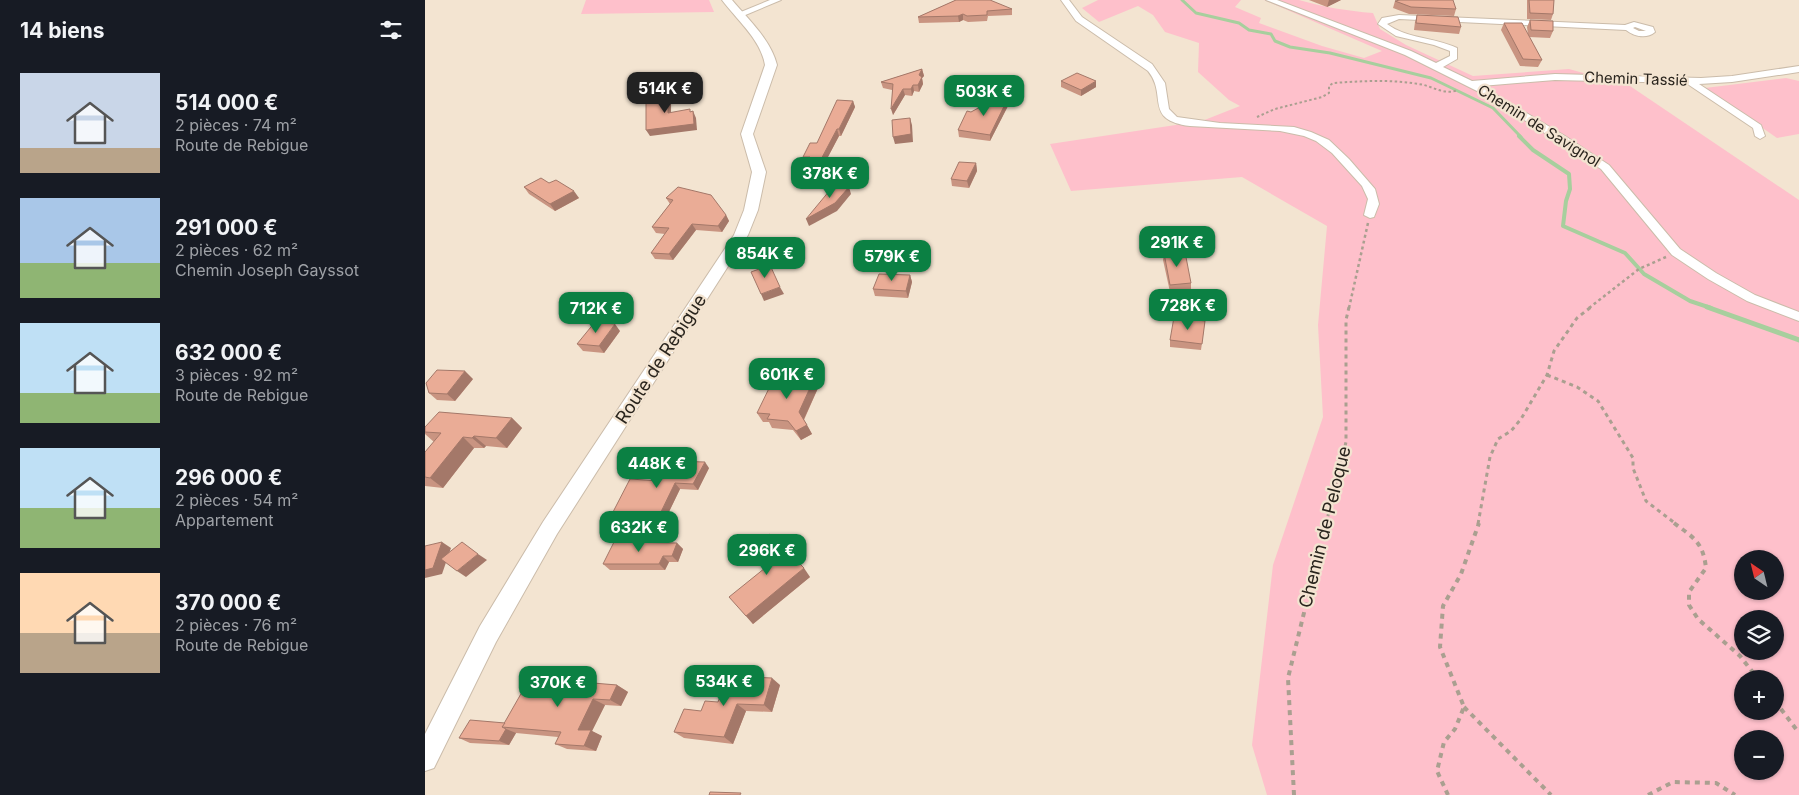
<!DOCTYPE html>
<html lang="fr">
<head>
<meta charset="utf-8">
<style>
	:root { --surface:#171b24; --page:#20242c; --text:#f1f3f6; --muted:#9ea1a6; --accent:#0b8043 }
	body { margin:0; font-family:Inter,sans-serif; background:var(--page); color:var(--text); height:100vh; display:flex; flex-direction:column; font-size:19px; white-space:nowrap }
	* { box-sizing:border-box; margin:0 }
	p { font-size:16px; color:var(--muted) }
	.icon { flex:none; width:28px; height:28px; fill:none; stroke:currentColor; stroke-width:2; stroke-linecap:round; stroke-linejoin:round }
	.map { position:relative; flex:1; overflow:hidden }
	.sheet { display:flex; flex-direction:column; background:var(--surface); width:425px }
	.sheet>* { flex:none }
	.needle { width:32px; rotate:325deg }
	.controls { position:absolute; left:1309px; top:550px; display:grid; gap:10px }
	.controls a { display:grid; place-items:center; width:50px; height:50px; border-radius:50%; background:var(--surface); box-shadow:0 1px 4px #0004; font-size:25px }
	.price { position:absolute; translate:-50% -42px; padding:0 11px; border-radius:10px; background:var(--accent); color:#fff; font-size:16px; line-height:32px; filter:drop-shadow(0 1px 2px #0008) }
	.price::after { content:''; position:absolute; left:50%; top:30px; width:15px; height:11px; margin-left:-8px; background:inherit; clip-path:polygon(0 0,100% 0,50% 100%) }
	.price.active { background:#222; color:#fff }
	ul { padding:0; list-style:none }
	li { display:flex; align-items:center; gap:15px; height:125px; padding:0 20px }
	li span { display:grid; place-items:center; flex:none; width:140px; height:100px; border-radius:0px; color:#555 }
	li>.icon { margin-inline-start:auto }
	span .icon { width:60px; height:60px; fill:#fffc; stroke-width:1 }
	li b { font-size:21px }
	h2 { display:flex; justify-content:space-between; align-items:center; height:60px; padding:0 20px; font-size:21px }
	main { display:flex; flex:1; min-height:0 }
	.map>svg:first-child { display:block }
	.green { fill:#fec0cb; fill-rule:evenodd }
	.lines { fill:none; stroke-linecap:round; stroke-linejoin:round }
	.stream-far2 { stroke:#a7cf9d; stroke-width:3 }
	.stream-far1 { stroke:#a7cf9d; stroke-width:4 }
	.stream { stroke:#a7cf9d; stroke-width:5 }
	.minor-casing { stroke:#cbbcaa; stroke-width:2 }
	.tertiary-casing { stroke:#cbbcaa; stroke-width:2 }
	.path-far3 { stroke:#aa9f90; stroke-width:2; stroke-dasharray:2.5 2.5; stroke-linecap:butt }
	.path-far2 { stroke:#aa9f90; stroke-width:2.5; stroke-dasharray:3 3; stroke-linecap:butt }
	.path-far1 { stroke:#aa9f90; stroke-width:3; stroke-dasharray:4 4; stroke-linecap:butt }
	.path { stroke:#aa9f90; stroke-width:4; stroke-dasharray:5 5; stroke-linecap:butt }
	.minor { fill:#fff; fill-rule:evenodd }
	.tertiary { fill:#fff; fill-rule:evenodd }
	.wall { fill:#c99481 }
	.shaded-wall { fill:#a47869 }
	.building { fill:#eaac96; stroke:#a47869 }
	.labels { text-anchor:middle; stroke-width:4.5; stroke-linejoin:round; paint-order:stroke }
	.far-street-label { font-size:15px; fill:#29241d; stroke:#f3e4d1 }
	.street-label { font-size:18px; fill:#29241d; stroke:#f3e4d1 }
</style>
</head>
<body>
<main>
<section class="sheet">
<h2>14 biens<svg class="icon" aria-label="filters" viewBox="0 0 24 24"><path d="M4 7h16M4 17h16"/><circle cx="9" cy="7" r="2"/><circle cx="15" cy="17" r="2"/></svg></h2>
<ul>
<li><span style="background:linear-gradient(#c9d6e8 75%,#b9a48a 0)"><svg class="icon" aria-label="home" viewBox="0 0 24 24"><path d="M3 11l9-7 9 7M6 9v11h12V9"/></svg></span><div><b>514 000 €</b><p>2 pièces · 74 m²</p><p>Route de Rebigue</p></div></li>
<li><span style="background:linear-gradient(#a9c7e8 65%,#8fb573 0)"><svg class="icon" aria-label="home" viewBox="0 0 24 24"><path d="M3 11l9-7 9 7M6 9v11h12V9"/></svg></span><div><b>291 000 €</b><p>2 pièces · 62 m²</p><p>Chemin Joseph Gayssot</p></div></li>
<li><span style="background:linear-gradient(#bfe0f5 70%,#8fb573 0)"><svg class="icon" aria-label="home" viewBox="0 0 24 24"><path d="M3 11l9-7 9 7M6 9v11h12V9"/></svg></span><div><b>632 000 €</b><p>3 pièces · 92 m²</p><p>Route de Rebigue</p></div></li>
<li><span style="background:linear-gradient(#bfe0f5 60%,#8fb573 0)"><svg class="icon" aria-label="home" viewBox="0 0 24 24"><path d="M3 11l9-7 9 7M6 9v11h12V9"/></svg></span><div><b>296 000 €</b><p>2 pièces · 54 m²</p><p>Appartement</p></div></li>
<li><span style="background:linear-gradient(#ffd9b3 60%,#b9a48a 0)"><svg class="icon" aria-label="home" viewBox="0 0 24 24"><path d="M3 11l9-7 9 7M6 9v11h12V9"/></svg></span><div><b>370 000 €</b><p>2 pièces · 76 m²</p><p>Route de Rebigue</p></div></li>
</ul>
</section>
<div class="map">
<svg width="1374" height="795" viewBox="0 0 1374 795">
	<rect width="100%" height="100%" fill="#f3e4d1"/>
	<g class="green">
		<path d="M161,0H284L289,12L156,14Z"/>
		<path d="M673,0H816L810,7L836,18L834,23L897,46L939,58L957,51L839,0C850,0 864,0 874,0C899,7 922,11 948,13L955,29L981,45L1048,76L1144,69L1205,86L1374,200V795H842L827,745L848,565L898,417L893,325L902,226L817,177L646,191L625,144L777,121L815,106L804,100L773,72L774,43L740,32L728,15L713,6L674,22L657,8ZM1318,559H1350V591H1318ZM1318,619H1350V651H1318ZM1318,679H1350V711H1318ZM1318,739H1350V771H1318Z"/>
		<path d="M1361,78L1374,81V134L1352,138L1280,88Z"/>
	</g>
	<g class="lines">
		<path class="stream-far2" d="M757,0L771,13L814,23L824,30L846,34L850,41L865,47L905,53L1006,78L1068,108L1096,137"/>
		<path class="stream-far1" d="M1094,136L1108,150L1144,174L1145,189L1141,201L1138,226L1200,253L1219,274L1265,301L1286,308"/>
		<path class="stream" d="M1282,307L1374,340"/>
		<g class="minor-casing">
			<g id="minor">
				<path d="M345,0H356L318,16L311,14Z"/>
				<path d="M636,0H644L657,17L727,64L740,83L744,109L752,117L795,123L869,127L886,132L904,140L924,159L950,189L954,204L949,217L945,218L939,215L943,199L937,186L907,153L891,141L879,136L855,131L765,126C718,120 743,95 723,71L651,21Z"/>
				<path d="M841,0H852L986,51L1011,63L1025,56V51L1009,45L971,36L953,24L957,18L974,15L1200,25L1209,22L1228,27L1230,32C1222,39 1210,37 1201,30L974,19L962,24C982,39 1009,37 1032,48V59L1018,67L1047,81L1130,74L1276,78L1307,76L1374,66V72L1307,82L1274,84L1336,125L1340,136L1335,139L1330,136L1328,128L1261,83L1130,80L1056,86L1140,136L1184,165L1255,249L1291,273L1330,295L1374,312V321L1322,301L1283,279L1247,255L1176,169L1062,96L980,55ZM1210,27L1221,31H1214L1208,28Z"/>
			</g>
		</g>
		<g class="tertiary-casing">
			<path id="tertiary" d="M297,0H307C323,19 346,40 352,65L328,134L341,172L333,210L323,235L132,534L71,642L9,768L0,771V734L55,626L118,522L309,235L319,210L327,172L316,134L340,65C336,40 312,20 297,0Z"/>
		</g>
		<path class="path-far3" d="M832,117L850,109L897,97L904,93V86L908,83C938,81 969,79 999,85C1010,88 1021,95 1033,90"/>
		<g class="path-far2">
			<path d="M924,308L943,223"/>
			<path d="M1164,308L1214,269L1241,257"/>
		</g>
		<g class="path-far1">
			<path d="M1122,375L1152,387L1173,401L1208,458V468L1221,501L1251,524"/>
			<path d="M901,524L921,442V320L924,307"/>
			<path d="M1053,524L1065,457L1073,439L1086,431L1096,419L1122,375L1129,351L1152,318L1166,307"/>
		</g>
		<g class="path">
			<path d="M1249,523C1269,538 1278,542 1281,568L1264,592V605L1273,619L1315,656L1333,679"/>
			<path d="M1350,701L1374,733"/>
			<path d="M1039,707L1126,795"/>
			<path d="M869,795L863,678L901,523"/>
			<path d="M1023,795L1012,771L1019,742L1030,729L1039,707L1015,647L1018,606L1036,574L1054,523"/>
			<path d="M1223,795L1248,782L1291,783L1310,795"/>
		</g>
		<use href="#minor" class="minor"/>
		<use href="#tertiary" class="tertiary"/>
	</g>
	<g class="wall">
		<path d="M531,0L587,9V15L563,16L562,21L543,22L538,20L534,22L494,23L493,17Z"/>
		<path d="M884,0H916L902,7Z"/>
		<path d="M1102,0H1129L1128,14L1126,20L1102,19Z"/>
		<path d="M970,1L1031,9L1029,16L984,14L968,8Z"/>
		<path d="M992,15L1036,27L1034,34L989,30L990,22Z"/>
		<path d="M1105,20L1128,31L1125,38L1104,37L1117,60L1113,67L1095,66L1076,30L1079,23L1103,35L1102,27Z"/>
		<path d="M497,69L499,76L497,78L498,84L494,92L489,91L487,96L480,95L468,115L467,90L458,88L456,82Z"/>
		<path d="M636,81L671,87L656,96L636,87Z"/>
		<path d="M584,96L585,102L565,141L534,137L533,130L546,112Z"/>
		<path d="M428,101L430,107L416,136H414L395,172L385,167L384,164H380L378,157L392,143Z"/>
		<path d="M551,163L552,171L544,188L527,186L526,179Z"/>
		<path d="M124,183L154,198L130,211L104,194L99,187Z"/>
		<path d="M241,198L301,215L304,221L297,232L271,230L248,260L230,259L226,253L240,234L231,233L227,227L245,204Z"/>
		<path d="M739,253L766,283V290L745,292L738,260Z"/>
		<path d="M485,275L487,282L483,298L450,296L448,289Z"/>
		<path d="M780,321L776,350L745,347V340Z"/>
		<path d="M195,331L179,353L158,351L152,344Z"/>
		<path d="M48,379L30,401L12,400L4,393Z"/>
		<path d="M393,388L379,420L387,434L376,440L368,430L347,428L344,422H338L332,413Z"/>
		<path d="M87,418L97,428L82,448L61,446L59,448H49L18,488L0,486V452L9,442L0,434V427Z"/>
		<path d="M284,468L273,490L255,489L240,520L193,517L188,512L235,481Z"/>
		<path d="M252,543L258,549L253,562H244L240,570H185L178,564Z"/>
		<path d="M328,547L385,577L328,624L321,616L344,565L335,556Z"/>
		<path d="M145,678L151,682L192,685L203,692L196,706L180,705L167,731L177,736L171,751L142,749L130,744L133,737L91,733L84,745L45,743L34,738L80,723L108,686Z"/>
		<path d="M355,685L347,712L321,711L308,744L259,738L249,732L276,711L293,702Z"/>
	</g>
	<g class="shaded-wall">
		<path d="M904,0H916L902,7Z"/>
		<path d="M538,14V20L534,22L533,16Z"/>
		<path d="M497,69L499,76L497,78L498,84L494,92L493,85L494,75Z"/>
		<path d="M671,81V87L656,96V90Z"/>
		<path d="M488,85L489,91L487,96L486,89Z"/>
		<path d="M478,89L480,95L468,115L466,109Z"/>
		<path d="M243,94L246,100V119L243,113Z"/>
		<path d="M584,96L585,102L565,141V135Z"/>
		<path d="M428,101L430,107L416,136L414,129Z"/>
		<path d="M268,111L271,118L272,130L225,136L221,130Z"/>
		<path d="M485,118L487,125L488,142L470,144L468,137Z"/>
		<path d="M412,129L414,136L395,172L393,165Z"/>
		<path d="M551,163L552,171L544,188L542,181Z"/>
		<path d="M424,187L426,194L412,211L384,226L381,219Z"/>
		<path d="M149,191L154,198L130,211L125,204Z"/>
		<path d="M301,215L304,221L297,232L293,226Z"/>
		<path d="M267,224L271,230L248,260L244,254Z"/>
		<path d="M485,275L487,282L483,298L481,291Z"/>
		<path d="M355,287L359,294L339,301L336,294Z"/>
		<path d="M190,324L195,331L179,353L174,346Z"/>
		<path d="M40,371L48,379L30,401L22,394Z"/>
		<path d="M389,379L393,388L378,421L374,412Z"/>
		<path d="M87,418L97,428L82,448L71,438Z"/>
		<path d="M382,425L387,434L376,440L371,431Z"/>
		<path d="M49,436L61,446L59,448L47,438Z"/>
		<path d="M38,437L49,448L18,488L5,478Z"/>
		<path d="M280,462L284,468L273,490L268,484Z"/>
		<path d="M250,483L255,489L240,520L235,514Z"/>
		<path d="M17,542L26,548L17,574L0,578V570Z"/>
		<path d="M252,543L258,549L253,562L247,556Z"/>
		<path d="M53,554L62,560L41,577L32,571Z"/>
		<path d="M238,556L244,562L240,570L234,564Z"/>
		<path d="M379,568L385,577L328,624L321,616Z"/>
		<path d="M145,678L157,685L144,681Z"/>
		<path d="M347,678L355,685L347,712L339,705Z"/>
		<path d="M192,685L203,692L196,706L185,700Z"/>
		<path d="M168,699L180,705L167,731L177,736L171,751L159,746L153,730Z"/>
		<path d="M312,704L321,711L308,744L299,737Z"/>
		<path d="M81,729L91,733L84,745L74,741Z"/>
	</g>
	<g class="building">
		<path d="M531,0H565L587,9L562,11V15L542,16L538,14L533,16L493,17Z"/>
		<path d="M975,0H1028L1031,9L986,7L970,1Z"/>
		<path d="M1104,0H1129L1128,14L1105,13Z"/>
		<path d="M992,15L1033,17L1036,27L991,23Z"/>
		<path d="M1105,20L1128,21V31L1106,30Z"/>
		<path d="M1079,23H1097L1117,60L1098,59Z"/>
		<path d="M497,69L494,75L497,77L493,85H488L486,89H478L466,109L468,84L456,82Z"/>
		<path d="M652,73L671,81L656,90L636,81Z"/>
		<path d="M243,94V113L265,109V112L268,111L269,124L221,130V98Z"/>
		<path d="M584,96L565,135L533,130L542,111L546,112L568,100Z"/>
		<path d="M412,100L428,101L414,129H412L393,165L383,160L385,157H378L385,143H392Z"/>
		<path d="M485,118L486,134L468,137L467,120Z"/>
		<path d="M534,162L551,163L542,181L526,179Z"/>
		<path d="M116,178L124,183L131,180L149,191L125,204L99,187Z"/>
		<path d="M410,184L424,187L410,203L381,219Z"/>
		<path d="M253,187L286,195L301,215L293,226L267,224L244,254L226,253L244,228L227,227L248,200L241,198Z"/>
		<path d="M760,252L766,283L745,285L739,253Z"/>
		<path d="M345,265L355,287L336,294L326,272Z"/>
		<path d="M454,274L485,275L481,291L448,289Z"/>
		<path d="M749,317L780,321L777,344L745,340Z"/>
		<path d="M170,322L190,324L174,346L152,344Z"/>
		<path d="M12,370L40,371L22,394L4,393L1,383Z"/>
		<path d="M350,376L389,379L374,412L382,425L371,431L363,421L342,419L345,414L332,413Z"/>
		<path d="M14,412L87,418L71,438L49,436L47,438L38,437L5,478L0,477V452L16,433L0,432V427Z"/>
		<path d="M246,461L280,462L268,484L250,483L235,514L188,512L205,479L235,481Z"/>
		<path d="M345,534L379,568L321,616L304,597L345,564L328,547Z"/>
		<path d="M17,542L8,568L0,570V546Z"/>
		<path d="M37,542L53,554L32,571L16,559Z"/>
		<path d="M189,542L252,543L247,556H238L234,564H178Z"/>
		<path d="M114,676L145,678L144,681L192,685L185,700L168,699L153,730H166L159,746L130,744L136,732L77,727L101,685L108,686Z"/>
		<path d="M302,676L347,678L339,705L312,704L299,737L249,732L259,709L276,711L280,701L293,702Z"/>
		<path d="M45,720L80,723L77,727L81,729L74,741L34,738Z"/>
		<path d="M285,792L316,793L315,795H284Z"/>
	</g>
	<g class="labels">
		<g class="far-street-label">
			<text transform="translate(1211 79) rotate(2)" y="5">Chemin Tassié</text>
			<text transform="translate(1114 126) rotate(32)" y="5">Chemin de Savignol</text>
		</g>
		<g class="street-label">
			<text transform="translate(236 359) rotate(-57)" y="6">Route de Rebigue</text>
			<text transform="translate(900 527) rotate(-76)" y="6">Chemin de Peloque</text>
		</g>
	</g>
</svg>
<div class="controls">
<a><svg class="needle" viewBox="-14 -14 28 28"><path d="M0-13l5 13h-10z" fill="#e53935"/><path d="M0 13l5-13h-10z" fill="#9ea1a6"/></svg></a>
<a><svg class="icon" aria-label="layers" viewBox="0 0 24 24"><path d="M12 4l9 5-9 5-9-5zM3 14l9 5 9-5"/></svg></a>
<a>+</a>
<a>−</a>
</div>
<b class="price active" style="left:240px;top:114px">514K €</b>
<b class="price" style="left:559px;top:117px">503K €</b>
<b class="price" style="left:405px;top:199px">378K €</b>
<b class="price" style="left:752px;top:268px">291K €</b>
<b class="price" style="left:340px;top:279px">854K €</b>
<b class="price" style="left:467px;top:282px">579K €</b>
<b class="price" style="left:763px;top:331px">728K €</b>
<b class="price" style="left:171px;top:334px">712K €</b>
<b class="price" style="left:362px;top:400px">601K €</b>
<b class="price" style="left:232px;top:489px">448K €</b>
<b class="price" style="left:214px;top:553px">632K €</b>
<b class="price" style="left:342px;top:576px">296K €</b>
<b class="price" style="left:299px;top:707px">534K €</b>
<b class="price" style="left:133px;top:708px">370K €</b>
</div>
</main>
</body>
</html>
